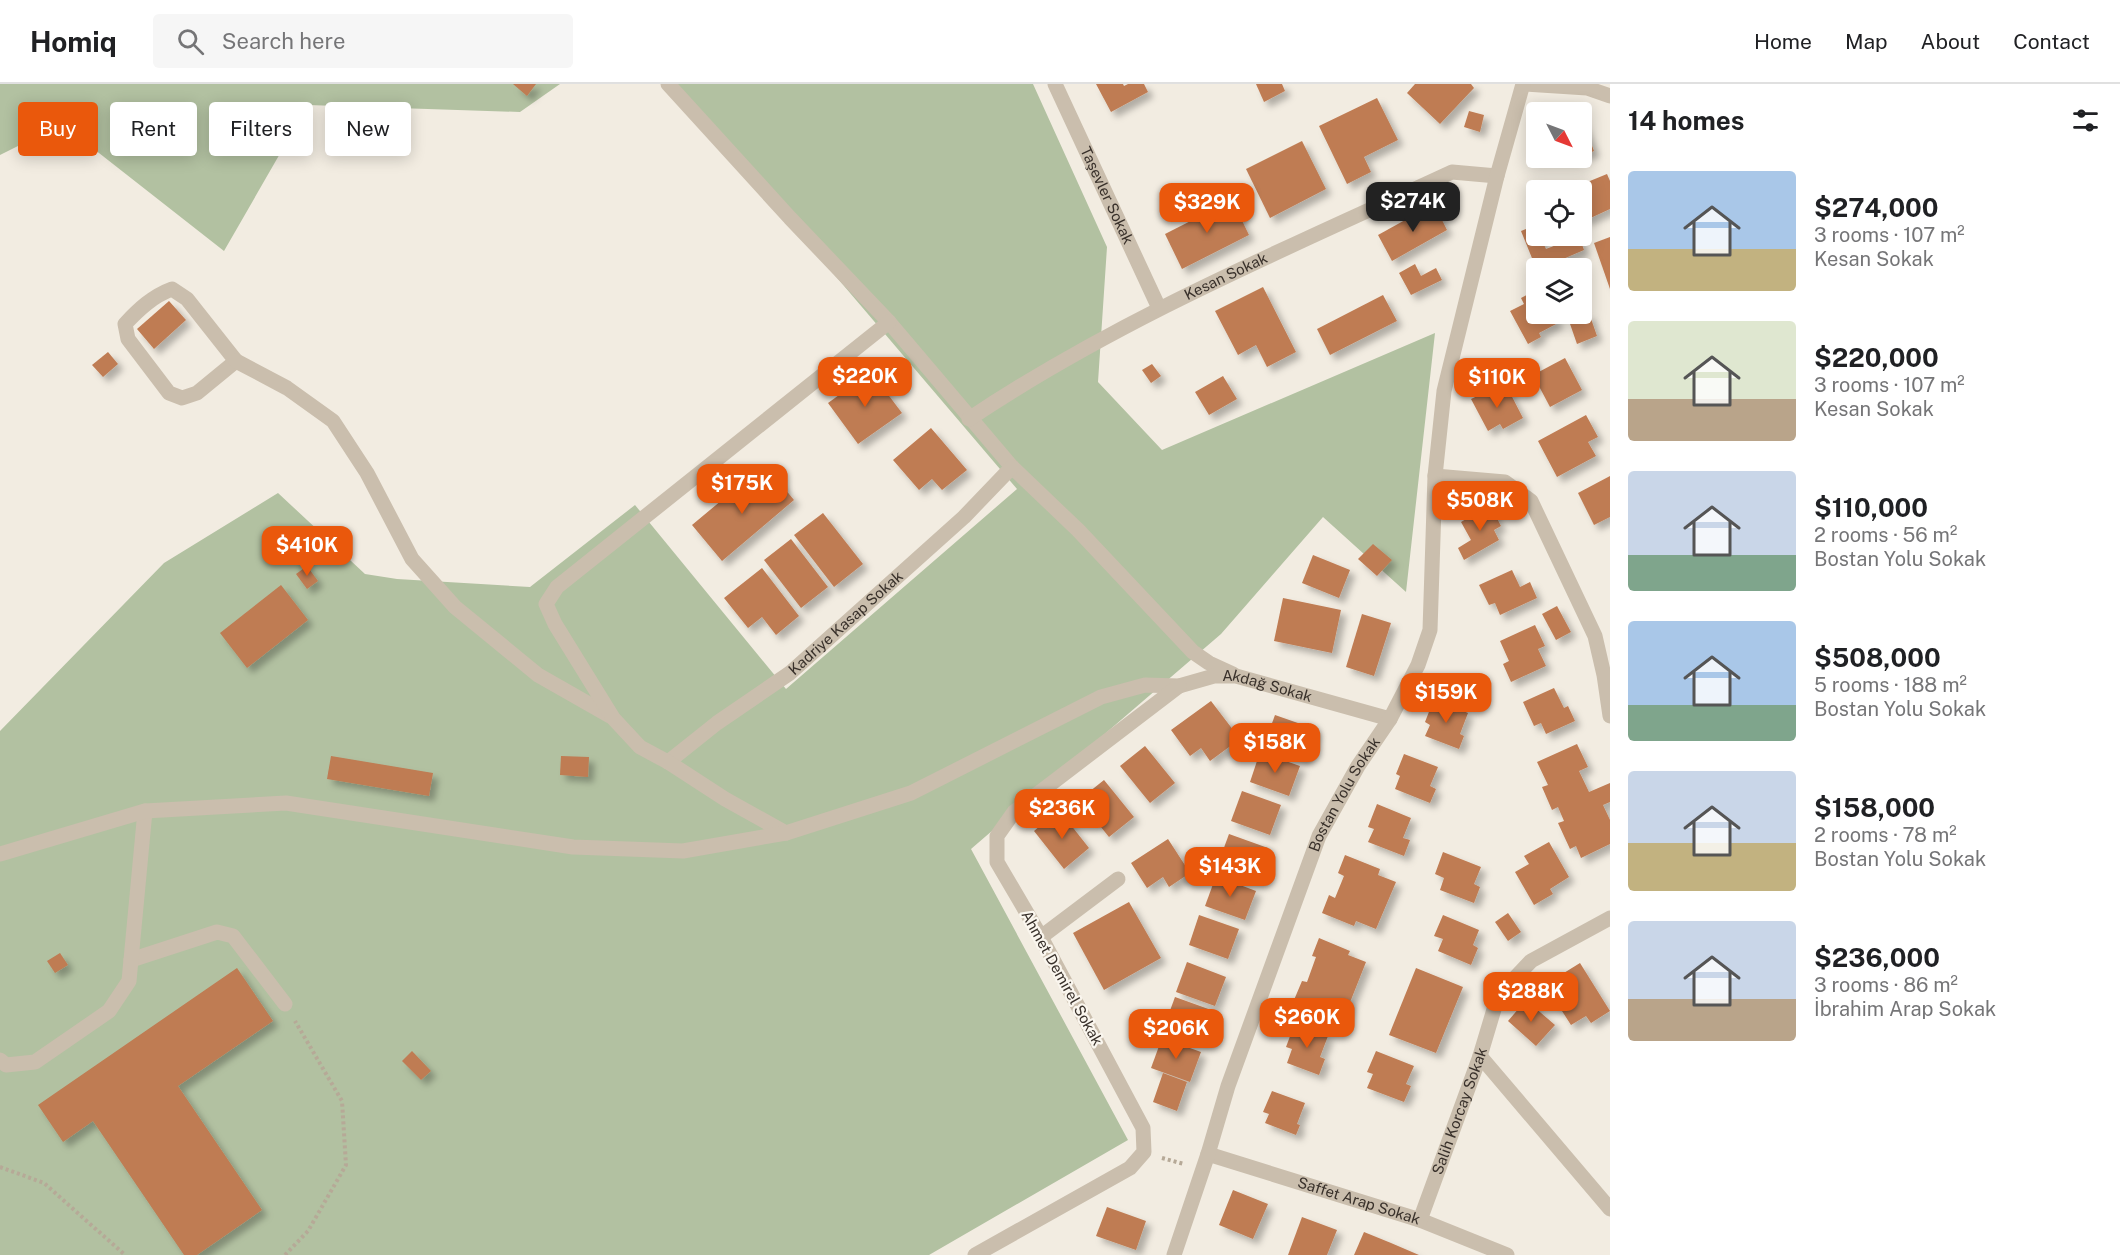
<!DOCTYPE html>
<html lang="en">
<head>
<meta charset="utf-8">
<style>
	:root { --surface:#fff; --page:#f6f6f6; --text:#202124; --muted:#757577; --line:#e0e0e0; --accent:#ea580c }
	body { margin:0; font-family:"Public Sans",sans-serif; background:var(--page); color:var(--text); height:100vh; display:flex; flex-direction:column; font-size:22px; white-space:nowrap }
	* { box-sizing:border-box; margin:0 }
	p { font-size:20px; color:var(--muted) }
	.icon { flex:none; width:33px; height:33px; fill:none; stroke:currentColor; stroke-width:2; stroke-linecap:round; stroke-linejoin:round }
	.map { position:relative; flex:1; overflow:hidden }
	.drawer { display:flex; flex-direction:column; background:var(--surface); width:510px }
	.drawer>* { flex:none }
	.hud { position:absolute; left:18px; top:18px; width:570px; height:54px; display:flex; gap:12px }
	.needle { width:39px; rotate:132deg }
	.fabs { position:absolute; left:1526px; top:18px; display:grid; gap:12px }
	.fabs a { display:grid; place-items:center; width:66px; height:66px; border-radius:6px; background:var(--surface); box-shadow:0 3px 15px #0003; font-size:30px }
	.price { position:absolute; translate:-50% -51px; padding:0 14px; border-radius:12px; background:var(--accent); color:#fff; font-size:20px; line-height:39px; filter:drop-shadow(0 2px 3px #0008) }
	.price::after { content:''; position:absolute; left:50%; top:36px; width:18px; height:14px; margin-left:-9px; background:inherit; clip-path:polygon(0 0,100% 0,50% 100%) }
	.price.active { background:#222; color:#fff }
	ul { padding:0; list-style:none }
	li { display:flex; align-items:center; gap:18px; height:150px; padding:0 18px }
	li span { display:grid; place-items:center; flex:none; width:168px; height:120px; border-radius:6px; color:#555 }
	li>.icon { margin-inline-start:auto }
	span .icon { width:72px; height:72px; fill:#fffc; stroke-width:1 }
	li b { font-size:26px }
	h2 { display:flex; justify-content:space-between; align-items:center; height:72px; padding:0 18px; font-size:26px }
	.tag { padding:0 21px; border-radius:6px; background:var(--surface); box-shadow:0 3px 15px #0003; font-size:21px; line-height:54px }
	.tag.active { background:var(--accent); color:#fff }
	header { display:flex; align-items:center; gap:36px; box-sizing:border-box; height:84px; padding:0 30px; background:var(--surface); border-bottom:2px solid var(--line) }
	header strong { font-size:28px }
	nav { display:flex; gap:33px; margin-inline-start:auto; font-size:21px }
	.search { width:420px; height:54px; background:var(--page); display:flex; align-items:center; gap:15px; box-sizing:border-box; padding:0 21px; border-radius:6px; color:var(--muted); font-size:22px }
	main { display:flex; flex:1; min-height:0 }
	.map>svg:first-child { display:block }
	.green { fill:#b2c1a1 }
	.building { fill:#bf7b52; filter:url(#shadow) }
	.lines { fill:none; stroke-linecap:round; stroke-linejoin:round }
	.path { stroke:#b6a997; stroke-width:4; stroke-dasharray:3 3; stroke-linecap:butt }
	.lane { stroke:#cabead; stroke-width:15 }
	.street { stroke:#cabead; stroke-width:15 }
	.labels { text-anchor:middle; stroke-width:4.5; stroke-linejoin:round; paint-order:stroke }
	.street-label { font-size:15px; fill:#39312b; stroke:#faf6ee }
</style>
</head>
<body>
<header>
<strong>Homiq</strong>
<div class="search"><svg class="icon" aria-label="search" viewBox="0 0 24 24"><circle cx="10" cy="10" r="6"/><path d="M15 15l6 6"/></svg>Search here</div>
<nav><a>Home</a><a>Map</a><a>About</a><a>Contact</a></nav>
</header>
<main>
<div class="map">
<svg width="1610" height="1171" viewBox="0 0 1610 1171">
	<defs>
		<filter id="shadow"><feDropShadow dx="5.5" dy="5.5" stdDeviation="3" flood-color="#0004"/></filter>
	</defs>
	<rect width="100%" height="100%" fill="#f2ece1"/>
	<g class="green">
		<path d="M0,0H560L520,28L308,21L224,167L62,40L0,71Z"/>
		<path d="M672,0H1033L1107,163L1098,298L1162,366L1435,249L1406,508L1323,433L1221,550L971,765L1128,1056L929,1171H0V647L164,479L278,409L365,490L397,495L530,503L635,421L786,605L1017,405Z"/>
	</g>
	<g class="building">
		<path d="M513,0H536L527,12Z"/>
		<path d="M1096,0H1123L1124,2L1128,0H1144L1148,8L1111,28Z"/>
		<path d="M1256,0H1282L1285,7L1264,18Z"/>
		<path d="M1415,0H1471L1474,4L1440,40L1407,9Z"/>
		<path d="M1377,14L1398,56L1364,73L1371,88L1347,100L1319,42Z"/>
		<path d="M1469,27L1484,31L1480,48L1464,43Z"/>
		<path d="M1581,33L1594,67L1581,73Z"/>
		<path d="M1302,57L1326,105L1270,134L1246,85Z"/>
		<path d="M1607,90L1610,97V125L1584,137L1581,130V106H1568Z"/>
		<path d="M1232,116L1249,151L1182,185L1165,150Z"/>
		<path d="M1434,120L1447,146L1392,177L1378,151Z"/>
		<path d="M1536,141V152H1540L1546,165L1579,152L1584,166L1542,184H1536L1521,147Z"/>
		<path d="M1610,153V205L1594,159Z"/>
		<path d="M1415,180L1421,192L1436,184L1442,196L1411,211L1399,189Z"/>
		<path d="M1263,203L1296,268L1267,283L1256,261L1238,271L1215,227Z"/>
		<path d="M1536,206V230H1553L1558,239L1539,249L1541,253L1528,260L1510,227L1524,220L1521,214Z"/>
		<path d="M1383,211L1397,237L1330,271L1317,245Z"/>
		<path d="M169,217L186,236L154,265L137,245Z"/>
		<path d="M1589,229L1597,252L1577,260L1569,237Z"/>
		<path d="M108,268L118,280L103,293L92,281Z"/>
		<path d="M1565,274L1582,306L1550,323L1533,291Z"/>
		<path d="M1152,280L1161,292L1151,299L1142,286Z"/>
		<path d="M871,288L902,329L858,360L828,319Z"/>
		<path d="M1223,292L1237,315L1209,331L1195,308Z"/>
		<path d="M1492,305L1495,312L1508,305L1523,334L1503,345L1500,340L1488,347L1471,315Z"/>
		<path d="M1586,331L1598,353L1588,358L1596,372L1557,393L1538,357Z"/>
		<path d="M931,344L967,386L942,406L932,395L919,406L893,376Z"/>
		<path d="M770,387L794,416L722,477L692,441L734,406L739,413Z"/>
		<path d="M1610,392V433L1594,441L1578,409Z"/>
		<path d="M1490,421L1501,442L1494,446L1499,456L1464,476L1458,464L1471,456L1461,438Z"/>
		<path d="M823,429L863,480L834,503L794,451Z"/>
		<path d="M791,455L828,503L801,524L764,476Z"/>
		<path d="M1373,460L1392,476L1377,492L1358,475Z"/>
		<path d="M1313,471L1350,486L1339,514L1302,499Z"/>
		<path d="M307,482L318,497L307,505L296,490Z"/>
		<path d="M762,484L799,532L776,551L762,533L748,544L724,514Z"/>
		<path d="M1512,486L1520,503L1530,498L1537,514L1500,531L1495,519L1489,521L1479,501Z"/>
		<path d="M281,501L308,536L247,584L220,549Z"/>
		<path d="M1283,514L1341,526L1332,569L1274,557Z"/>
		<path d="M1557,522L1571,548L1556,556L1542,530Z"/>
		<path d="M1362,530L1391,539L1374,592L1346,583Z"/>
		<path d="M1535,541L1545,562L1538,565L1546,582L1511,598L1503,580L1509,577L1500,557Z"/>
		<path d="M1554,604L1564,624L1568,622L1575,637L1546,650L1541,639L1534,642L1523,618Z"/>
		<path d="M1434,615L1468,629L1460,650L1464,652L1459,665L1425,652L1430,641L1425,638Z"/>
		<path d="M1211,617L1240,655L1210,677L1201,664L1190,672L1171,646Z"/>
		<path d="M1275,631L1315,645L1304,675L1264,661Z"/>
		<path d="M1577,660L1588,683L1579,687L1589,708L1610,699V718L1603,721L1610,736V760L1581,774L1576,762L1570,765L1558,739L1564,737L1558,723L1552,726L1542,703L1548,701L1537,678Z"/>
		<path d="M1145,662L1175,699L1150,719L1120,682Z"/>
		<path d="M1260,668L1300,682L1289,712L1250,698Z"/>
		<path d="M1404,670L1438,683L1430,702L1436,705L1430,719L1395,705L1400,692L1396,690Z"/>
		<path d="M331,672L433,689L429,712L327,695Z"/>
		<path d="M561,672L589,673L588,693L560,691Z"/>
		<path d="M1104,696L1134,733L1109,753L1079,716Z"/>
		<path d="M1242,707L1281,721L1270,751L1231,737Z"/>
		<path d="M1377,720L1411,734L1403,754L1410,756L1404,772L1368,758L1374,745L1368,743Z"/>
		<path d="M1059,726L1089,764L1064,785L1034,747Z"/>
		<path d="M1229,750L1268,764L1258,794L1218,780Z"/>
		<path d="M1168,755L1190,789L1169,803L1163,793L1147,804L1131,779Z"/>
		<path d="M1549,758L1569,793L1550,805L1553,810L1534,821L1515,788L1529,780L1524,772Z"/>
		<path d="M1443,768L1481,783L1474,800L1480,803L1474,819L1440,806L1444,794L1435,790Z"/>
		<path d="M1345,771L1380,785L1378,791L1396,798L1376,845L1356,837L1354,842L1322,829L1329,811L1335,814L1344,792L1338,789Z"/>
		<path d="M1216,792L1256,807L1245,836L1205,822Z"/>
		<path d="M1129,818L1161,874L1104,906L1073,849Z"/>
		<path d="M1508,829L1521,848L1508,857L1495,838Z"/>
		<path d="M1199,831L1239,845L1228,875L1189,861Z"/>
		<path d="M1443,831L1479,846L1473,861L1478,864L1471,881L1438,867L1443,855L1434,852Z"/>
		<path d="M1319,854L1350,867L1348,871L1366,878L1345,931L1327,923L1325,928L1294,916L1302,897L1307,898L1316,873L1312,872Z"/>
		<path d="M60,869L68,881L55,889L47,877Z"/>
		<path d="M1187,878L1226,893L1215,922L1176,908Z"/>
		<path d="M1580,879L1610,927L1591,939L1586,932L1571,941L1553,913L1567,904L1559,892Z"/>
		<path d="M237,884L273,937L178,1002L262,1126L197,1171H184L93,1037L63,1058L38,1021Z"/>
		<path d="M1416,884L1463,903L1436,969L1389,951Z"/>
		<path d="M1175,913L1214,927L1204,957L1164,943Z"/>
		<path d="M1526,916L1555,941L1536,962L1508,937Z"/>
		<path d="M1295,939L1328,952L1320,973L1325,975L1319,991L1287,979L1292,965L1286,963Z"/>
		<path d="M1162,954L1201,968L1190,998L1151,984Z"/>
		<path d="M412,967L431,987L421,996L402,977Z"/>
		<path d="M1376,967L1414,982L1406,1000L1411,1002L1404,1018L1367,1004L1373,990L1367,988Z"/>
		<path d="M1163,989L1187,998L1177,1027L1153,1018Z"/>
		<path d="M1272,1007L1305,1019L1297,1040L1300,1041L1296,1051L1265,1039L1269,1030L1263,1028Z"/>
		<path d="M1233,1106L1268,1120L1253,1155L1219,1141Z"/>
		<path d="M1107,1123L1146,1137L1136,1166L1096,1152Z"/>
		<path d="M1302,1133L1337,1146L1327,1171H1288Z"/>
		<path d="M1364,1148L1391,1159L1419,1171H1354Z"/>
	</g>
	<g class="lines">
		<g class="path">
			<path d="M1162,1074L1184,1080"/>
			<path d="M0,1083L44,1099L125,1171"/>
			<path d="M285,1171L308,1147L346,1081L342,1017L295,937"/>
		</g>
		<g class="lane">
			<path d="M172,205L187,215L236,277L197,309L182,314L169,309L128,255L125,240C139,225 153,212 172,205Z"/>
			<path d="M1041,853L1118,795"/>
			<path d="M131,876L217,848L233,852L285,920"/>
			<path d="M1480,972L1610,1125"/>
			<path d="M0,976L6,981L35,978L109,927L129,897L145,727"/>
		</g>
		<g class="street">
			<path d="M668,0L790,134L889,238L1012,383L1078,446L1193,568L1209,579L1233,590"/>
			<path id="s1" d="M1055,0L1159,224"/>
			<path d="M1525,0L1587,4L1610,12"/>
			<path d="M236,277L287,304L333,337L367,389L412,475L455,523L538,591L610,632"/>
			<path id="s2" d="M969,335C1120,234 1288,164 1452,88L1497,92"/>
			<path d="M1435,392L1505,398L1531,417L1595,552L1604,591L1610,632"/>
			<path id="s3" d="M668,678L717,639L790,589L964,433L1012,383"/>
			<path d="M786,749L725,715L668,678L640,663L613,634L555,540L546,520L557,503L889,238"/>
			<path id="s4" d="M0,770L145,727L286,719L573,763L683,767L786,749L911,709L1101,613L1145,601L1179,602L1214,592H1236L1390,635"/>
			<path id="s5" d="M1208,1070L1420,1136L1507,1171"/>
			<path id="s6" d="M1420,1136L1480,972L1498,912L1531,877L1610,834"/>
			<path d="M975,1171L1130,1084L1144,1068L1143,1044L1041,853L997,778V752L1014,728L1179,602"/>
			<path id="s7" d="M1174,1171L1208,1070L1228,1002L1319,752L1358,682L1390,635L1418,581L1430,546L1435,392L1444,307L1497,92L1523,0"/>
		</g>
	</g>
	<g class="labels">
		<g class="street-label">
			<text dy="5" stroke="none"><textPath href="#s1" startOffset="123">Taşevler Sokak</textPath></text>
			<text dy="5" stroke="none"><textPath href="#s2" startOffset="294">Kesan Sokak</textPath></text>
			<text dy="5" stroke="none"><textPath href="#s3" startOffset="226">Kadriye Kasap Sokak</textPath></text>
			<text dy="5" stroke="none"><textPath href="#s4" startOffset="1312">Akdağ Sokak</textPath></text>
			<text dy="5" stroke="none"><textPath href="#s7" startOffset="492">Bostan Yolu Sokak</textPath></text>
			<text transform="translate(1062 894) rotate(61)" y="5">Ahmet Demirel Sokak</text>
			<text dy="5" stroke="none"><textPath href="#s6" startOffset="116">Salih Korcay Sokak</textPath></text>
			<text dy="5" stroke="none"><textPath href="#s5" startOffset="158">Saffet Arap Sokak</textPath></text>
		</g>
	</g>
</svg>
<div class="fabs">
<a><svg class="needle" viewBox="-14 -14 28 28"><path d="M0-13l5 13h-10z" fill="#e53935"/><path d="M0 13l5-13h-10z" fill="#757577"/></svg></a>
<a><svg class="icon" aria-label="locate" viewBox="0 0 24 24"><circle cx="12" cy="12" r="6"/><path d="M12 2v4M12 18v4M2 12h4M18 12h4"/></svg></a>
<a><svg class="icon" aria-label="layers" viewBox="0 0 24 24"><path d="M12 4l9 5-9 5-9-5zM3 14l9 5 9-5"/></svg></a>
</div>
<b class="price active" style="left:1413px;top:149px">$274K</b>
<b class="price" style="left:1207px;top:150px">$329K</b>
<b class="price" style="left:865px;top:324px">$220K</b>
<b class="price" style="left:1497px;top:325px">$110K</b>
<b class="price" style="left:742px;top:431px">$175K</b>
<b class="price" style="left:1480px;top:448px">$508K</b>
<b class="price" style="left:307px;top:493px">$410K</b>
<b class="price" style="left:1446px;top:640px">$159K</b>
<b class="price" style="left:1275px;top:690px">$158K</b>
<b class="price" style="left:1062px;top:756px">$236K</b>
<b class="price" style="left:1230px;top:814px">$143K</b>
<b class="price" style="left:1531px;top:939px">$288K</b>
<b class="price" style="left:1307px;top:965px">$260K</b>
<b class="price" style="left:1176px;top:976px">$206K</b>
<div class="hud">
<a class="tag active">Buy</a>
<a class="tag">Rent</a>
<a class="tag">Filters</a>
<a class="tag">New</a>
</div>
</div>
<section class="drawer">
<h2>14 homes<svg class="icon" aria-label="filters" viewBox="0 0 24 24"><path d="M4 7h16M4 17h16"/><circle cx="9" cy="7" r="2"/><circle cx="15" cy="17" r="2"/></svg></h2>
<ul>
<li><span style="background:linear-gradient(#a9c7e8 65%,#c2b280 0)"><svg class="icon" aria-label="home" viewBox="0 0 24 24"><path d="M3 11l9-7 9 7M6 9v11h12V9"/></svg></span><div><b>$274,000</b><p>3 rooms · 107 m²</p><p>Kesan Sokak</p></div></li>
<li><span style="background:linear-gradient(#dfe7d0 65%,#b9a48a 0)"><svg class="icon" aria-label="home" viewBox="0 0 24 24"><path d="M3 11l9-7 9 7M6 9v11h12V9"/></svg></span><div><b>$220,000</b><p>3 rooms · 107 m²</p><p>Kesan Sokak</p></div></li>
<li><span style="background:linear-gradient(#c9d6e8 70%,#7fa58c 0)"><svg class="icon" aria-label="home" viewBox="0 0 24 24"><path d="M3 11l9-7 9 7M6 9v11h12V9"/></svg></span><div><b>$110,000</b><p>2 rooms · 56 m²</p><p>Bostan Yolu Sokak</p></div></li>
<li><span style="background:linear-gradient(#a9c7e8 70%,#7fa58c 0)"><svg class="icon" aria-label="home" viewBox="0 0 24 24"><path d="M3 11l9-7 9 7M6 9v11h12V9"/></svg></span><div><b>$508,000</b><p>5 rooms · 188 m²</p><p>Bostan Yolu Sokak</p></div></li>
<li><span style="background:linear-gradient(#c9d6e8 60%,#c2b280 0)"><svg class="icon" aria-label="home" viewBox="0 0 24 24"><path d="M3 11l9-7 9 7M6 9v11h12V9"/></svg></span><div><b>$158,000</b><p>2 rooms · 78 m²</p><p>Bostan Yolu Sokak</p></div></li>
<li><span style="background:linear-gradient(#c9d6e8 65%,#b9a48a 0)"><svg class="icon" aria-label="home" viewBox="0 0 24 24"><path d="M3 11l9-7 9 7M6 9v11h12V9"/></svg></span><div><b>$236,000</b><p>3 rooms · 86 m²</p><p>İbrahim Arap Sokak</p></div></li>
</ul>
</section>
</main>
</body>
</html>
